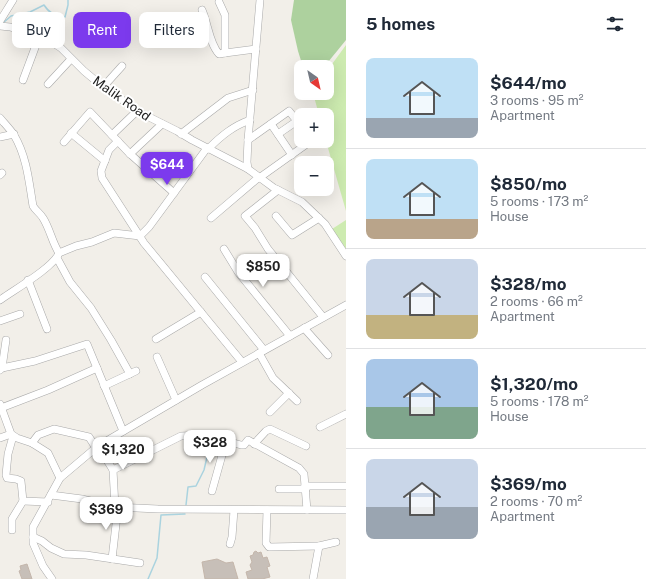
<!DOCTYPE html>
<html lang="en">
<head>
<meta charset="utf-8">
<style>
	:root { --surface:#fff; --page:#f6f6f7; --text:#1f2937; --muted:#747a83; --line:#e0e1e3; --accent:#7c3aed }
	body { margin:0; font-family:"Public Sans",sans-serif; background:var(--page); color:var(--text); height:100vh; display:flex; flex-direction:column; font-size:15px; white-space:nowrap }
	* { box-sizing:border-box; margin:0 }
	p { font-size:13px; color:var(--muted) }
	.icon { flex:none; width:22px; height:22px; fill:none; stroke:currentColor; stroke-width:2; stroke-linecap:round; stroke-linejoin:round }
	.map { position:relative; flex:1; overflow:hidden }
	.side { display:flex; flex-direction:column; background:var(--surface); width:300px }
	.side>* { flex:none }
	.guide { position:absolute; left:12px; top:12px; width:274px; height:36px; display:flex; gap:8px }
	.needle { width:26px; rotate:146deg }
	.tools { position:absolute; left:294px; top:60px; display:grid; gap:8px }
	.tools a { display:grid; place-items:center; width:40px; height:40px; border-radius:8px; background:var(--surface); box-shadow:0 4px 16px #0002; font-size:20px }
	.price { position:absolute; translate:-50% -34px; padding:0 9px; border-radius:8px; background:#fff; color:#222; font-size:13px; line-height:26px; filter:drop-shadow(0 1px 2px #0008) }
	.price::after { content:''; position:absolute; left:50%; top:24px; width:12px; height:9px; margin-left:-6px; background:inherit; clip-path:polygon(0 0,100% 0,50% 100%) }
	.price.selected { background:var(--accent); color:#fff }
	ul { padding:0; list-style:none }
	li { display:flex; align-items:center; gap:12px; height:100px; padding:0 20px }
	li+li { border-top:1px solid var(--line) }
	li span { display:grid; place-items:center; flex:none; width:112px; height:80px; border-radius:8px; color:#555 }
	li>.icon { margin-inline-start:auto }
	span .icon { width:48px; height:48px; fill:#fffc; stroke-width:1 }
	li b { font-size:17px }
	h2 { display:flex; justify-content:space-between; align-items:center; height:48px; padding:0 20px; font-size:17px }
	.pill { padding:0 14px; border-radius:8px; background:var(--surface); box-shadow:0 4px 16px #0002; font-size:14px; line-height:36px }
	.pill.selected { background:var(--accent); color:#fff }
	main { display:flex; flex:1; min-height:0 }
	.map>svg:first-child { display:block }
	.grass { fill:#cdebb0 }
	.forest { fill:#add19e }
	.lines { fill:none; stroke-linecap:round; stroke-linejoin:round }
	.stream { stroke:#aad3df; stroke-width:1.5 }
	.building { fill:#c7bfb8; stroke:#c4b6ab }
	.minor-casing { stroke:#a9a9a9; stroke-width:8 }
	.minor { stroke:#fff; stroke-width:7 }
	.labels { text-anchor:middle; stroke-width:4; stroke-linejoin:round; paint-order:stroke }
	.street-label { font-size:13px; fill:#222; stroke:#fff }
</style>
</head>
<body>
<main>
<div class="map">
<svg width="346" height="579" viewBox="0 0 346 579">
	<rect width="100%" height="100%" fill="#f2efe9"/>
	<g class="grass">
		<path d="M346,45V211L326,141L327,115H319L313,93H327V71Z"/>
		<path d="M346,220V249L332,229Z"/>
	</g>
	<path class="forest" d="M294,0H346V40L324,67H303L298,51L291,20Z"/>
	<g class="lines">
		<g class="stream">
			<path d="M3,23L11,16L30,12L44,5C49,13 55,16 65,17L68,5V0"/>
			<path d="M186,505L188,487L196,486L204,470L207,457L220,445"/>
			<path d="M148,579L157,558L161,515L185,514"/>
		</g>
	</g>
	<g class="building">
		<path d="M256,551L258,553L261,552L263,558L267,557L270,566L267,567L270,577L262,579H248L246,572L252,570L250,565L252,562L250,556L253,555L254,552Z"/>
		<path d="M217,559L226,563L233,562L238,579H205L202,562Z"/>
		<path d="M27,564L32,579H22L19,571L21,570L20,566Z"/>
	</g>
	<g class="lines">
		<g class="minor-casing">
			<g id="minor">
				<path d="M260,0L248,140L247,162L248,169L274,188L302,202L325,224L346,256"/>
				<path d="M219,2L225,15V53L256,49"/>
				<path d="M202,10C208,23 209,43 219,54L225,53"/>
				<path d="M0,21L13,0"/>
				<path d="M0,26L10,27L20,30L50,41L61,48L84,71L96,81L139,112L177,131L192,140L248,169"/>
				<path d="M23,80L39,37"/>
				<path d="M48,84L71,59"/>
				<path d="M104,86L122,66"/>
				<path d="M0,118C5,124 10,129 14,135C27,157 29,182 33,206C36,211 40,213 43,218C50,229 52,242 59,253"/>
				<path d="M271,124L292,155"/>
				<path d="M71,133L105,161"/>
				<path d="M181,134L228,98L253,90"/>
				<path d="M278,134L297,121"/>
				<path d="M112,135L137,111"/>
				<path d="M0,137L14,134"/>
				<path d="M248,140L289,111L301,126"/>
				<path d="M118,141L109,150L101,171L102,178L144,243L242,362"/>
				<path d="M64,142L90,112L130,154L174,193"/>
				<path d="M208,149C221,136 233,126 250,120"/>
				<path d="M130,154L162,124"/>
				<path d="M0,175L2,173"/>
				<path d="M259,178L311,141"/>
				<path d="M278,190L245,216L255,228L268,249L323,317"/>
				<path d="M276,216L292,235L319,218"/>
				<path d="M211,218L258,178"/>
				<path d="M140,236L149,227L207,148"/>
				<path d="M224,249L238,272L290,336"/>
				<path d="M57,258L70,282L91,308L111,340L130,374"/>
				<path d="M205,277L264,350"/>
				<path d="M28,280L47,329"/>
				<path d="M0,300C14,290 54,267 59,253L76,246L92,242L114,233L140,236"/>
				<path d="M0,321L20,314"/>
				<path d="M304,328L328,355"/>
				<path d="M156,339L201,312"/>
				<path d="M259,353L273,378L297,401"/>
				<path d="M157,357L176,400"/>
				<path d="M2,368L6,340"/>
				<path d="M0,370L2,368L35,361L87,344L123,431"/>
				<path d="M104,386L136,371"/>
				<path d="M0,404L11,434L17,438L32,443L48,453L60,478"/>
				<path d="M1,408L48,390L97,368"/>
				<path d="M270,412L289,393"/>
				<path d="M320,427L346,414"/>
				<path d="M13,436L8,454L6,475L7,478L16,479L21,481L23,501L48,502"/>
				<path d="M0,438L11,434"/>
				<path d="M32,443L38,435L54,429L89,437L96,448"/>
				<path d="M254,444L266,431L270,429L306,446"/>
				<path d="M98,446L113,470L115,507"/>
				<path d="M113,470L181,436L205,435L241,445H244L248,440L299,468L304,474L307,510"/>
				<path d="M305,486H346"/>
				<path d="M279,489H306"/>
				<path d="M212,491L226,441"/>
				<path d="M51,495L82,499L115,507L158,509L346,510"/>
				<path d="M267,510L266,543L269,547L319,546"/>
				<path d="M12,530V519L23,501"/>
				<path d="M33,537L42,541L51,548L64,554L86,555L140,563"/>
				<path d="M230,544L232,537L234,510"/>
				<path d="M112,559L118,507"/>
				<path d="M52,579L43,566L33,543V527L60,478L98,446L202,385L346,305"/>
				<path d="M313,579L319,546L336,542"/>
			</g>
		</g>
		<use href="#minor" class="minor"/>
	</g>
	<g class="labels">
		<g class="street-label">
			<text transform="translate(122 98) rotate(35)" y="5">Malik Road</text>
		</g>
	</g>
</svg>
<div class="tools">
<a><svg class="needle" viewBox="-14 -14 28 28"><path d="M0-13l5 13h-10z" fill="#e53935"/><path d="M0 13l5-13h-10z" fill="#747a83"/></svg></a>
<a>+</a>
<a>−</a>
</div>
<b class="price selected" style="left:167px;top:186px">$644</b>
<b class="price" style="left:263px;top:288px">$850</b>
<b class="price" style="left:210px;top:464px">$328</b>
<b class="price" style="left:123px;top:471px">$1,320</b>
<b class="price" style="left:106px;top:531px">$369</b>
<div class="guide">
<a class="pill">Buy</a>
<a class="pill selected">Rent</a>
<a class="pill">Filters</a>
</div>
</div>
<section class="side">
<h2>5 homes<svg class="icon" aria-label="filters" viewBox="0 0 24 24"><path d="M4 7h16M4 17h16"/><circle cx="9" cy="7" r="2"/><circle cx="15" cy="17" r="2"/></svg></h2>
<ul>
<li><span style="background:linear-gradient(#bfe0f5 75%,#9aa5b1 0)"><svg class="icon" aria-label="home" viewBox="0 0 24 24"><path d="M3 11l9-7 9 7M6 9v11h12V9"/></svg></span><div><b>$644/mo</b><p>3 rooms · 95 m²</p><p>Apartment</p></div></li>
<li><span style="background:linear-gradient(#bfe0f5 75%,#b9a48a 0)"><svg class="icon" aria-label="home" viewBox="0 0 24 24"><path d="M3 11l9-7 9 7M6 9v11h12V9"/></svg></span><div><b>$850/mo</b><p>5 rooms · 173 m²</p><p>House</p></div></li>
<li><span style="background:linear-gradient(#c9d6e8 70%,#c2b280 0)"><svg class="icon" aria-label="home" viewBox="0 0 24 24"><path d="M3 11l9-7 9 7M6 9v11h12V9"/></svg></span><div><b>$328/mo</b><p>2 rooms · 66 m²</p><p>Apartment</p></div></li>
<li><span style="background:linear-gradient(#a9c7e8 60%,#7fa58c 0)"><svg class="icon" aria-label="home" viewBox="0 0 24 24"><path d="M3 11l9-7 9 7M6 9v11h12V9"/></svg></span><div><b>$1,320/mo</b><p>5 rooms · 178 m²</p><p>House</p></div></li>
<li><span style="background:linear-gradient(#c9d6e8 60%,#9aa5b1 0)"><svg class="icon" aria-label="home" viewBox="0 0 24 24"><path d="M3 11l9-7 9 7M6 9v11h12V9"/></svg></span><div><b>$369/mo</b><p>2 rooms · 70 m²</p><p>Apartment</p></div></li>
</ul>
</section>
</main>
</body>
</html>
